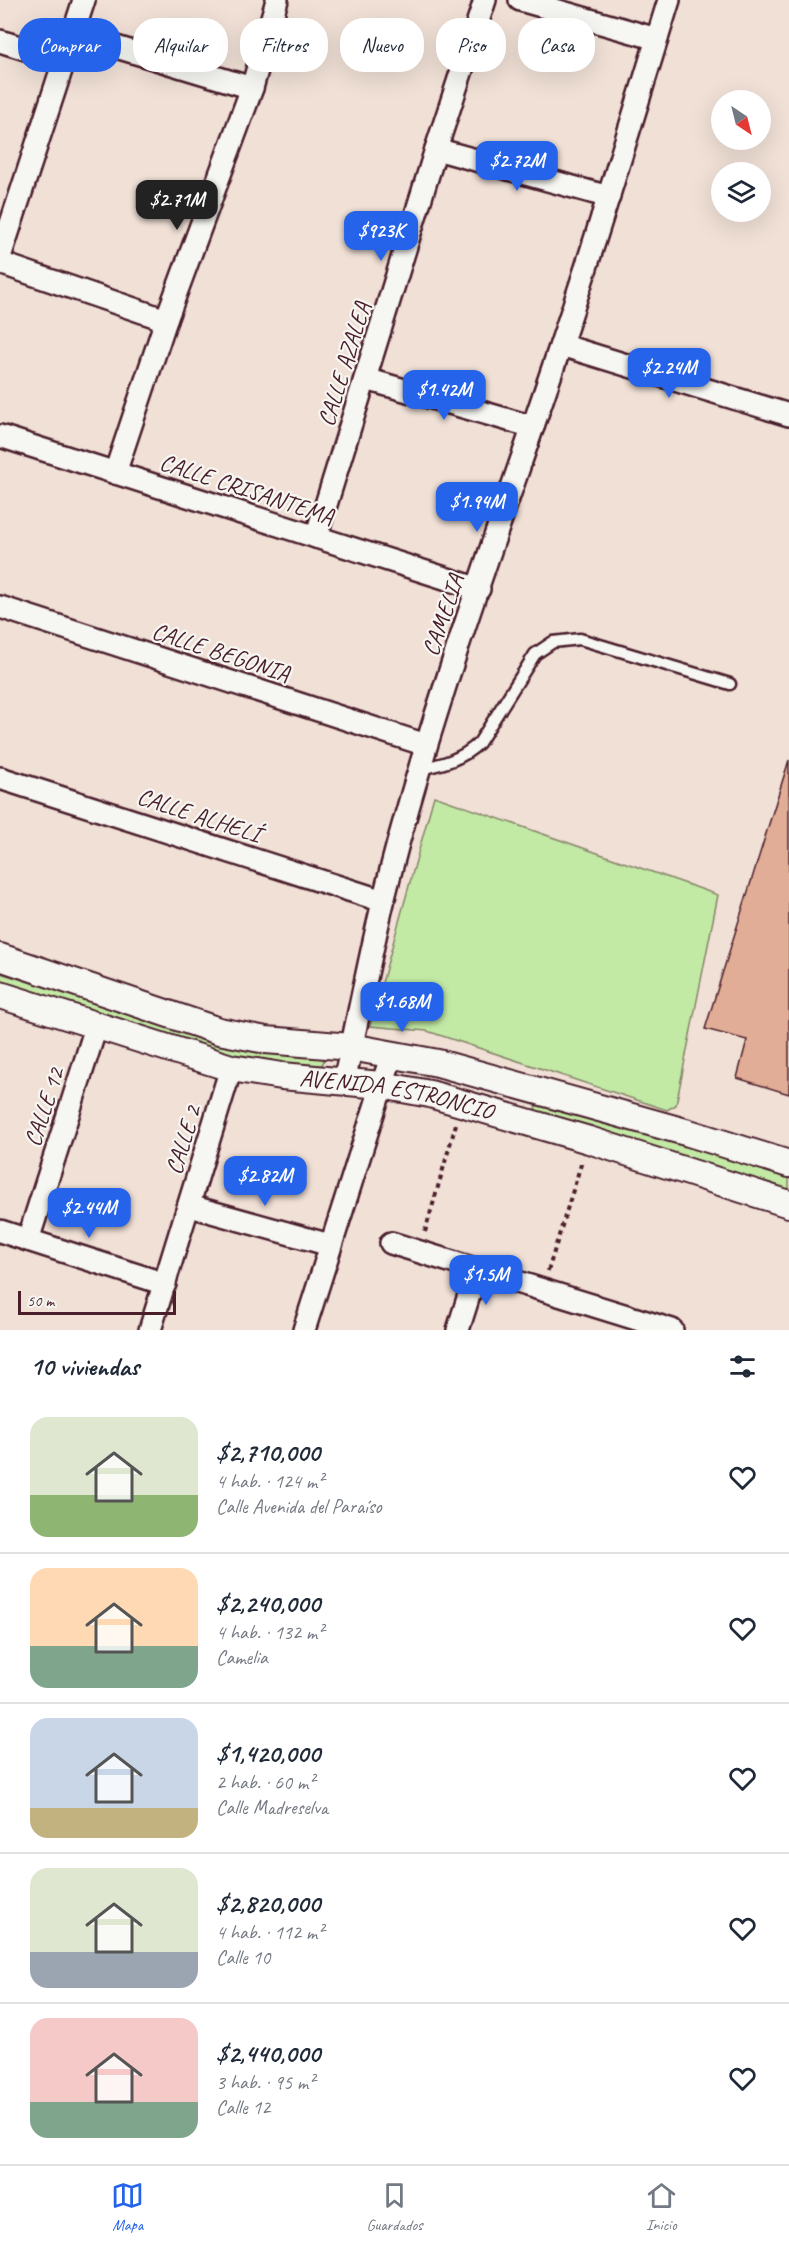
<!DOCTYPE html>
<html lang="es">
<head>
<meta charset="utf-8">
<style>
	:root { --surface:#fff; --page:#f6f6f7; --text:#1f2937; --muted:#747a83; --line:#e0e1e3; --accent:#2563eb }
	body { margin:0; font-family:Caveat,sans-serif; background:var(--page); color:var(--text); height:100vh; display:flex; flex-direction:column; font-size:22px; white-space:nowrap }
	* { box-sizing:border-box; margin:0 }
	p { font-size:20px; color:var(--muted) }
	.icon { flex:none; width:33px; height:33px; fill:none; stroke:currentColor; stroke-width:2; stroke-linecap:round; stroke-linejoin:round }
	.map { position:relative; height:1330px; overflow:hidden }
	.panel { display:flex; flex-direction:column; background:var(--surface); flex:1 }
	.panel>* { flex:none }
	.banner { position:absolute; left:18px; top:18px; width:753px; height:54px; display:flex; gap:12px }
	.needle { width:39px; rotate:145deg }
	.controls { position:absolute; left:711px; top:90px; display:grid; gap:12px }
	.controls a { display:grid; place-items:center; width:60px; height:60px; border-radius:50%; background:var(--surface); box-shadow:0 6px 24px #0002; font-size:30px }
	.scale { position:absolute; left:18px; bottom:15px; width:158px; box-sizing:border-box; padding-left:6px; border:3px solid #4a1f2b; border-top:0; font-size:16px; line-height:21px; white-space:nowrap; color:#4a1f2b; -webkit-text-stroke:4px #f6f6f2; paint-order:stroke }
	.price { position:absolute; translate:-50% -51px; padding:0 14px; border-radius:12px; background:var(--accent); color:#fff; font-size:20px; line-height:39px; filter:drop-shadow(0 2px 3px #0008) }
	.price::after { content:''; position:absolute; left:50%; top:36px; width:18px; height:14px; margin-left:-9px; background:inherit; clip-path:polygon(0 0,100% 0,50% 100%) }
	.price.on { background:#222; color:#fff }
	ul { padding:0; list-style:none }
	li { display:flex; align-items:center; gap:18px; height:150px; padding:0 30px }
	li+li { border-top:2px solid var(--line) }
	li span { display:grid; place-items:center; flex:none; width:168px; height:120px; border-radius:18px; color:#555 }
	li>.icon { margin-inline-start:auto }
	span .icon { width:72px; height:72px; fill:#fffc; stroke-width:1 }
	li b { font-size:26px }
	h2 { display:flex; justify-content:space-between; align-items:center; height:72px; padding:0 30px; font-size:26px }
	.chip { padding:0 21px; border-radius:24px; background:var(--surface); box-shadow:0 6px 24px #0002; font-size:21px; line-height:54px }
	.chip.on { background:var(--accent); color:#fff }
	.tabs { display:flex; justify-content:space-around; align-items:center; height:84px; border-top:2px solid var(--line); background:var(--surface); font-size:16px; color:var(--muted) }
	.tabs a { display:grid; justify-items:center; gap:3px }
	.tabs .on { color:var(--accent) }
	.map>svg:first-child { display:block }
	.green { fill:#c2eaa5; stroke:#868468; stroke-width:1.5 }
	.building { fill:#e2ad96; stroke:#4a1f2b; stroke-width:1.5 }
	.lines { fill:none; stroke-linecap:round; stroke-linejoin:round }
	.service-casing { stroke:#4a1f2b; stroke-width:15 }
	.minor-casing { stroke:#4a1f2b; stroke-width:26 }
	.tertiary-casing { stroke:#4a1f2b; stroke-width:30 }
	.path { stroke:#4a1f2b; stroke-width:4; stroke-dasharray:4.5 4.5; stroke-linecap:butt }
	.service { stroke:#f6f6f2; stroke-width:10 }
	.minor { stroke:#f6f6f2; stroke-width:21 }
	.tertiary { stroke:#f6f6f2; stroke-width:26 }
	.labels { text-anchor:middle; stroke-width:4.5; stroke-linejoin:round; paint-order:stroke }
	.street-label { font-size:24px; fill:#4a1f2b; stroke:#f6f6f2 }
</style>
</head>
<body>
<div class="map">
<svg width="789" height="1330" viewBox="0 0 789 1330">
	<rect width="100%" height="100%" fill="#f0e0d6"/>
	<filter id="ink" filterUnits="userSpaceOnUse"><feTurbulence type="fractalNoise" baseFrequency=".0167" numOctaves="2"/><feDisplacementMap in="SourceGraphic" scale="12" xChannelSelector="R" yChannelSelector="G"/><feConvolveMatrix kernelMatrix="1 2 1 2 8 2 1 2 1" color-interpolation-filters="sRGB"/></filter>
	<g filter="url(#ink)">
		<g class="green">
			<path d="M434,796L718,895L676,1105L667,1110L427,1031L370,1026Z"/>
			<path d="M0,973L236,1046L322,1055L324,1060L321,1067L229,1060L0,990Z"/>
			<path d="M541,1103H547L789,1178V1191L534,1113L536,1106Z"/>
		</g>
		<path class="building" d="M789,760V1094L737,1078L747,1040L705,1029Z"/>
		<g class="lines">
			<g class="service-casing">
				<path id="service" d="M419,769C443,764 461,760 479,743L535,654L553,642L580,639L730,684"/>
			</g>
			<g class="minor-casing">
				<g id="minor">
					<path d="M520,0L657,39"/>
					<path d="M73,34L252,88"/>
					<path d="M0,41L64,61"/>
					<path d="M436,149L609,197"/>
					<path d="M0,257L84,0"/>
					<path d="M0,263L166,320"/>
					<path d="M561,345L789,415"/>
					<path d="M366,379L533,427"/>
					<path d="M0,436L479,589"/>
					<path d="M115,473L166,320L252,88L277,0"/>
					<path d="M316,537L436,149L485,0"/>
					<path d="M0,607L426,745"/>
					<path d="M0,778L383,901"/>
					<path d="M344,1082C363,995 379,908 404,822C449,661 507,505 560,347C599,232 633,116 669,0"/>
					<path d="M190,1206L330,1245"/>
					<path d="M0,1231L165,1284"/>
					<path d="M28,1240L97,1024"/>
					<path d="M391,1243L672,1330"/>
					<path d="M150,1330L231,1068"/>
					<path d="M304,1330L392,1054"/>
					<path d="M458,1330L477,1270"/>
				</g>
			</g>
			<g class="tertiary-casing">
				<g id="tertiary">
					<path d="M0,957L219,1031L266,1040L351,1047L438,1063L689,1133L789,1164"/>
					<path id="s1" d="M0,995L231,1068L282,1076L381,1085L430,1094L589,1140L789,1204"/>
				</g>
			</g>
			<g class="path">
				<path d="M425,1232L456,1124"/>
				<path d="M548,1271L582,1161"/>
			</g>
			<use href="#service" class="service"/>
			<use href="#minor" class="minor"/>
			<use href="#tertiary" class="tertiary"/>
		</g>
	</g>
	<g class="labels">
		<g class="street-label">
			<text transform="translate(344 364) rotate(-73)" y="8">CALLE AZALEA</text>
			<text transform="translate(247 489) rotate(18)" y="8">CALLE CRISANTEMA</text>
			<text transform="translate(443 615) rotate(-71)" y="8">CAMELIA</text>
			<text transform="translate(221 652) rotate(18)" y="8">CALLE BEGONIA</text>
			<text transform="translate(199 815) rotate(18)" y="8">CALLE ALHELÍ</text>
			<text dy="8" stroke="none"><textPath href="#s1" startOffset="410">AVENIDA ESTRONCIO</textPath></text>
			<text transform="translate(44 1107) rotate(-72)" y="8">CALLE 12</text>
			<text transform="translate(183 1140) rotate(-73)" y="8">CALLE 2</text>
		</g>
	</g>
</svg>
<div class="controls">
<a><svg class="needle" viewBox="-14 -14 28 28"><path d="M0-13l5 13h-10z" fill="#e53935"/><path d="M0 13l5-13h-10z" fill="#747a83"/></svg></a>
<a><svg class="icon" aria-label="layers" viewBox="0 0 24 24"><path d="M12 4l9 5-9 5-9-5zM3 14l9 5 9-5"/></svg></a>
</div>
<div class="scale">50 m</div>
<b class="price" style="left:517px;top:192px">$2.72M</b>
<b class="price on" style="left:177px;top:231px">$2.71M</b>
<b class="price" style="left:381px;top:262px">$923K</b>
<b class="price" style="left:669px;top:399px">$2.24M</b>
<b class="price" style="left:444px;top:421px">$1.42M</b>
<b class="price" style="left:477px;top:533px">$1.94M</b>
<b class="price" style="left:402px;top:1033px">$1.68M</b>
<b class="price" style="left:265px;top:1207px">$2.82M</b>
<b class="price" style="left:89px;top:1239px">$2.44M</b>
<b class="price" style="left:486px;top:1306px">$1.5M</b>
<div class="banner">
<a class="chip on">Comprar</a>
<a class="chip">Alquilar</a>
<a class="chip">Filtros</a>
<a class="chip">Nuevo</a>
<a class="chip">Piso</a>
<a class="chip">Casa</a>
</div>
</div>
<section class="panel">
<h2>10 viviendas<svg class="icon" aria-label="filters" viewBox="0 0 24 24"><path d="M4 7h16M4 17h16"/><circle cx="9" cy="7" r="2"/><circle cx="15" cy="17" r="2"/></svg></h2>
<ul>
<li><span style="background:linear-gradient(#dfe7d0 65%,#8fb573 0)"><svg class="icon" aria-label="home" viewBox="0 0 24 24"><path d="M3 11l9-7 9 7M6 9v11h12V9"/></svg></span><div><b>$2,710,000</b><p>4 hab. · 124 m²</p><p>Calle Avenida del Paraíso</p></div><svg class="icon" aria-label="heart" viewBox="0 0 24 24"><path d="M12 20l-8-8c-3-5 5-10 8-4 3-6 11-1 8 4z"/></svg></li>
<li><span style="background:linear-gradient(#ffd9b3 65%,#7fa58c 0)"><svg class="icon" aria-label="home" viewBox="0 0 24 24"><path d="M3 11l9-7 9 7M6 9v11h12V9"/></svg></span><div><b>$2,240,000</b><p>4 hab. · 132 m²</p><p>Camelia</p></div><svg class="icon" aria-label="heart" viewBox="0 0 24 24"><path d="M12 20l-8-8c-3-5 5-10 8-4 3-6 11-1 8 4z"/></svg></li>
<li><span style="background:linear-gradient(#c9d6e8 75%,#c2b280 0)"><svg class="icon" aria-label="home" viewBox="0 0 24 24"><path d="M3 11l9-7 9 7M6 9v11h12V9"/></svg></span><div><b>$1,420,000</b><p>2 hab. · 60 m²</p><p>Calle Madreselva</p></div><svg class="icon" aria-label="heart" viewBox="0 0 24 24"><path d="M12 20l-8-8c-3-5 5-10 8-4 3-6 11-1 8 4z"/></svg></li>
<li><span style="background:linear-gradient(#dfe7d0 70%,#9aa5b1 0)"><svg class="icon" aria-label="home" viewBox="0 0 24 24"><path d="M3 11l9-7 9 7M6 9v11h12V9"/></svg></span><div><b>$2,820,000</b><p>4 hab. · 112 m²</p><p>Calle 10</p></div><svg class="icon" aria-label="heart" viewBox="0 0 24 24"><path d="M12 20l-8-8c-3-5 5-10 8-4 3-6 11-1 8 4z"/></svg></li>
<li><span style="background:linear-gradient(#f6c9c9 70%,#7fa58c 0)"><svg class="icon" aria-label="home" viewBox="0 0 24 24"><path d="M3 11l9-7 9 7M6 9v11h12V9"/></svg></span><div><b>$2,440,000</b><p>3 hab. · 95 m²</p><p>Calle 12</p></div><svg class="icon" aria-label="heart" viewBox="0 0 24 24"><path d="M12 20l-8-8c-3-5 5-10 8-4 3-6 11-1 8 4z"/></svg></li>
</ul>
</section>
<nav class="tabs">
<a class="on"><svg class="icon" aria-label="map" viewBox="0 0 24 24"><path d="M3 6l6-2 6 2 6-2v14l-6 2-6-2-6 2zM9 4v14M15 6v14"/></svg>Mapa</a>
<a><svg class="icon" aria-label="saved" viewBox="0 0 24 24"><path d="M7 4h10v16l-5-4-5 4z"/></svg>Guardados</a>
<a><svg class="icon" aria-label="home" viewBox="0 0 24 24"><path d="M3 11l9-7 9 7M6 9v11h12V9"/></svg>Inicio</a>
</nav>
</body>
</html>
